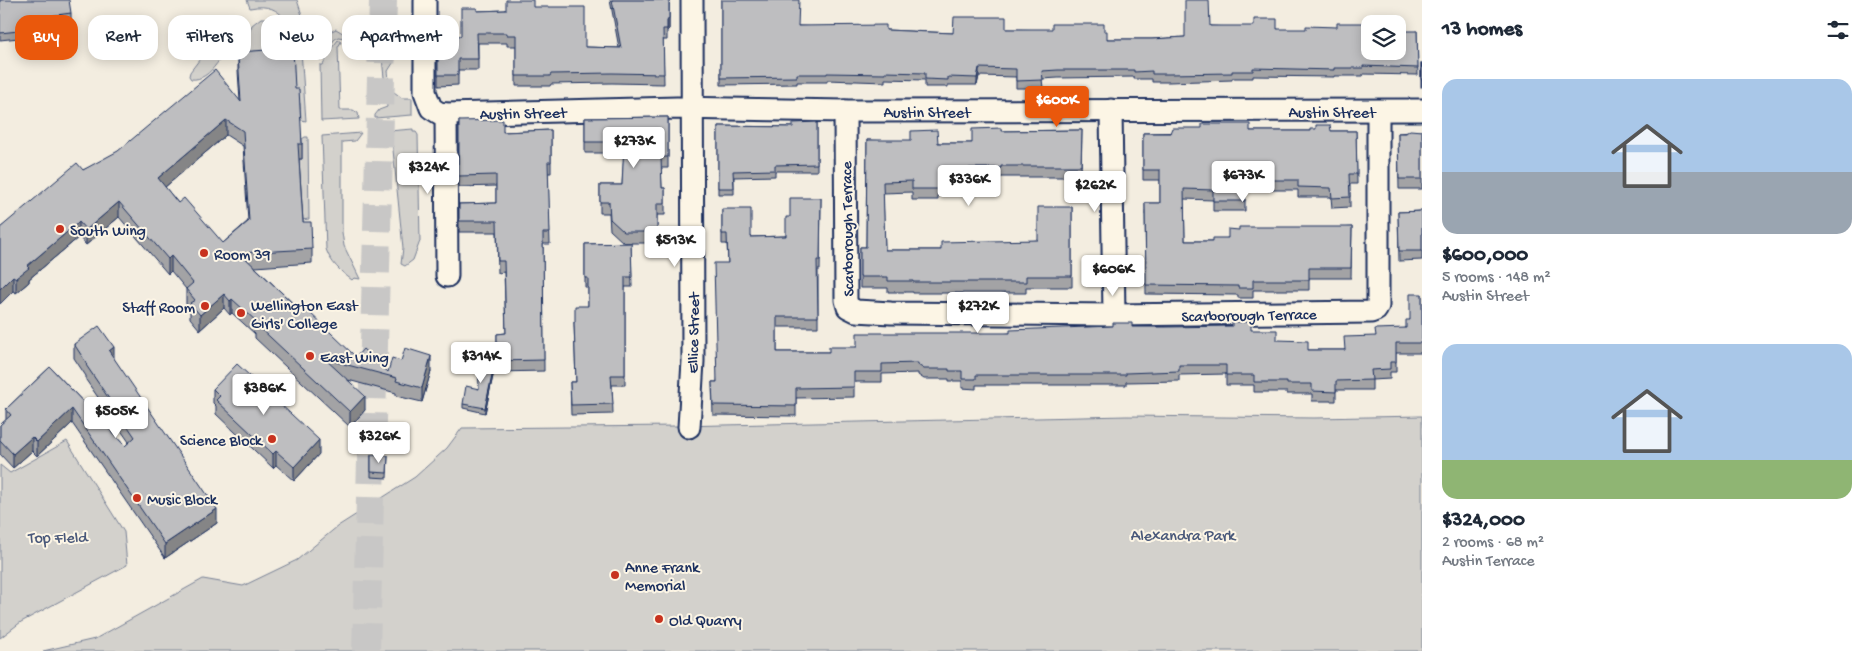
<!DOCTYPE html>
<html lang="en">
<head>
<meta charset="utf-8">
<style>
	:root { --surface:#fff; --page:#f6f6f7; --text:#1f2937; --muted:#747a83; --accent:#ea580c }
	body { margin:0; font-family:"Gochi Hand",sans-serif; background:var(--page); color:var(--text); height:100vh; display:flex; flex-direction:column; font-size:19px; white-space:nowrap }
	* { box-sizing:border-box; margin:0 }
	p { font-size:16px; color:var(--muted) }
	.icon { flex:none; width:28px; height:28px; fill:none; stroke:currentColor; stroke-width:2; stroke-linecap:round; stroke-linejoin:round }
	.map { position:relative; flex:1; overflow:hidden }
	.side { display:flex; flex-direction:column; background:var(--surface); width:450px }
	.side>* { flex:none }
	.top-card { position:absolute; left:15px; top:15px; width:475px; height:45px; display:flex; gap:10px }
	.tools { position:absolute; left:1361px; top:15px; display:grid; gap:10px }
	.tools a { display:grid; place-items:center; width:45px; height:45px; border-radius:10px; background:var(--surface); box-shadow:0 2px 12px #0003; font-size:25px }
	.price { position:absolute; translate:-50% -42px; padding:0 11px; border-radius:5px; background:#fff; color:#222; font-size:16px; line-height:32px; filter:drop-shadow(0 1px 2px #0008) }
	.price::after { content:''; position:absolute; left:50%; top:30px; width:15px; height:11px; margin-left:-8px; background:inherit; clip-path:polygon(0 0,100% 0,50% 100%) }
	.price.selected { background:var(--accent); color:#fff }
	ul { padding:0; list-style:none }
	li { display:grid; align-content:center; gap:10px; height:265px; padding:0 20px }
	li span { display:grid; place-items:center; height:155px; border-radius:15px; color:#555 }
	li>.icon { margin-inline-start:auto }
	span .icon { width:90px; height:90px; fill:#fffc; stroke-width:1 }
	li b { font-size:21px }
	h2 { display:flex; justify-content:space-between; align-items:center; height:60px; padding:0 20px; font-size:21px }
	.chip { padding:0 18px; border-radius:15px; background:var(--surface); box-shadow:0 2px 12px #0003; font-size:18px; line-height:45px }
	.chip.selected { background:var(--accent); color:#fff }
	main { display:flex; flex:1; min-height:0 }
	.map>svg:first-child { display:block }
	.green { fill:#d3d1cc; stroke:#778095 }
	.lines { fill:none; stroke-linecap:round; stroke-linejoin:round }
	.trunk-tunnel { stroke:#c8c7c6; stroke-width:28; stroke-dasharray:28 14; stroke-linecap:butt }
	.minor-casing { stroke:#1b2f5e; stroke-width:25 }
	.minor { stroke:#fcf5e5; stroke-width:21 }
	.wall { fill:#a3a3a5; stroke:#1b2f5e; fill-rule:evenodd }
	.shaded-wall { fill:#858586; stroke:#1b2f5e }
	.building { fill:#bebec0; stroke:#1b2f5e; fill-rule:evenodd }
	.poi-dot { fill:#c8321e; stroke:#fcf5e5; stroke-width:2 }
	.labels { text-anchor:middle; stroke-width:4; stroke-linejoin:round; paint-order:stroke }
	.street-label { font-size:16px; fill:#1b2f5e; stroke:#fcf5e5 }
	.poi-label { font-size:16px; fill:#1b2f5e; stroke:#fcf5e5; text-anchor:start }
	.park-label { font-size:16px; fill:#49587a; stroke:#fcf5e5 }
</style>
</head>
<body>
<main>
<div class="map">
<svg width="1422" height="651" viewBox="0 0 1422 651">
	<rect width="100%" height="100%" fill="#f3ede0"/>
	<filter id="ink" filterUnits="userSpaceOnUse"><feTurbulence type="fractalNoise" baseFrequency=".02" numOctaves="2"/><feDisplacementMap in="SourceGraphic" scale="10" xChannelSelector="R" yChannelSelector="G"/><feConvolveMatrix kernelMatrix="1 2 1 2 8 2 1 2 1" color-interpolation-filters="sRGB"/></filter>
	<g filter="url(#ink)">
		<g class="green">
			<path d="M247,0H297L303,18L305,35C285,34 288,0 250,8Z"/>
			<path d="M261,18H265L274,21L283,42L286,40L301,50L306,121L301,120L300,103L295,104L241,56L252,25Z"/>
			<path d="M336,29L346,35L344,38L338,37L334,40L321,60H320L321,36Z"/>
			<path d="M223,31H229L232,34C226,50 211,82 191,79L189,76L190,72L219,34Z"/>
			<path d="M366,32L369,37L375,34V38H380C387,44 386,56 395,60L388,71L390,89L402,98H412V115L375,118V115L379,110L387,107L381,48H365Z"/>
			<path d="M338,40L341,42L338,47L340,110H353L358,113L359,119L321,121L320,65H323L331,49Z"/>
			<path d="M413,129V132H416L418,135L420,241L413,260L405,266L401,264L403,248L392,140C385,139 379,139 376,132Z"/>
			<path d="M361,133L355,141L342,142V232L344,246L360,279L354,278L352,280C341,272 330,262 326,249L322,136Z"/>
			<path d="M305,137H308L309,219L302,220L298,159H302V139Z"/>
			<path d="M1127,416L1314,418L1422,416V651H43L95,639L203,579L243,586L297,560L338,526L415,477L447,448L462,428L679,426Z"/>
			<path d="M67,441L124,532L127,565L21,622L0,638V465L10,473Z"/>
		</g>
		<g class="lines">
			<path class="trunk-tunnel" d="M366,651L383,0"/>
			<g class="minor-casing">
				<g id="minor">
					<path d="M425,0V92L431,108L439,113L446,114L677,108L845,111L1422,110"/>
					<path d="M1111,110L1114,315"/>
					<path d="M845,111L846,300L848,307L856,311L891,313L1114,315L1371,312L1376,310L1378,306V111"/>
					<path d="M446,114L447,276"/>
					<path d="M689,427L693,361L692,0"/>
				</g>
			</g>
			<use href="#minor" class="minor"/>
		</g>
		<g class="wall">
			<path d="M0,0L71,13V20L27,26L28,37L0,40Z"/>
			<path d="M610,0H669V29L667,31V40H663L664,84L612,83L551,84L550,86H516V46H507V43H478V70H458V85L438,86V44L461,36L477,11L506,10L533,7L585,47L619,48Z"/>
			<path d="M721,0L799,26L953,33L1006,29L1104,31L1107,39H1152L1185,37L1210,26L1277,29L1370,51L1417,31L1418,75L1363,74V76H1334V77L1253,76V78H1232V80L1169,82H1152V79H1134V77L1058,78L1042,79L1043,88H1016V77L979,76L977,85H948V87H925V80L885,79V82L827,80V82H797V84L721,85Z"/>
			<path d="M238,56L295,89L302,144V159H299L303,222L312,249V263L255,267L304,314L356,357L388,372L431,371L422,402L396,396V393L348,380L365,410L350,427L255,338V334L232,313L230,315L224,308L200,330L190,318V309L186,304V289L171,271L168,274L119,217L86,245L79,237L29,279V282L16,293L13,291L0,304V228L83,170L240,101L238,71ZM226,135L243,146L248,221L223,243L178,203L165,187Z"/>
			<rect x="1421" y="63" width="1" height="24"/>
			<path d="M668,117V168H661L662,188H665V215H657V243H624L610,230L609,213H600V185H622L624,153H585V118Z"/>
			<path d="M459,121L503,132L551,130V173H548L550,244H543L544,371L497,372V334L506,333L504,272L498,273L497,232H459V204L496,203V186L459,187Z"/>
			<path d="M817,122V171H775V176L734,177V194H718V126L793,127Z"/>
			<path d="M1082,130L1081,177H1001V178L970,179V194H938V200H912V192L883,193L885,250H941L1038,240L1072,207V287H1026V293H913V292H888V288H860V247H866L867,140L938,143H972L1001,131Z"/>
			<path d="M1250,131H1356L1357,184H1350V207L1332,208L1331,197H1298V190H1245V211H1213V200L1184,199L1185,241H1213L1228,238L1352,227L1351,278H1309V290H1253V298H1238V295L1146,294L1145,203H1160V180H1143V133Z"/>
			<path d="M1422,131V189H1399L1398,133Z"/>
			<path d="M821,198L820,270H818V327H777V352H829L857,347L1010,333L1132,327L1251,330L1277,340L1308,350H1344L1376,336L1406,328L1422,294V353H1396V372H1390V379L1372,380V390H1336V401H1312V394H1287V392H1254V385H1226V374L1179,375V381L1126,382V385H976V389L962,388V381H949V379H924L918,375V373L882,374V382H854V397L796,398V416L713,415L712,382H717L728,263L727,244H722V209L751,237L786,236L790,217Z"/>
			<path d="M1422,211V260L1399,261L1398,212Z"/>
			<path d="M631,243L632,287H625V385H612L613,414L571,415L570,382H576L574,322H575L588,306V287H585V244Z"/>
			<path d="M74,344L114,359L217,523L165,558L72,423L37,456L32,451L13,468L0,454V425L6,420V409L50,367L125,446L129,442L86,380V376L74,358Z"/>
			<path d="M496,362L485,413L463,408V404L479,388Z"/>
			<path d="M213,389L319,454L294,481L276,465L273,468L216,414V406L213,403Z"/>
			<path d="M371,455L388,456L387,478L371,477Z"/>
		</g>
		<g class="shaded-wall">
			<path d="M669,0V29L667,31V21Z"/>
			<path d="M979,68V76L977,85V78Z"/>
			<path d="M226,120V135L158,193V178Z"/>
			<path d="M119,202V217L86,245V230Z"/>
			<path d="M79,222V237L29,279V282L16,293V278L27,266Z"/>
			<path d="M171,256V271L168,274V259Z"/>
			<path d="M13,276V291L0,304V289Z"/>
			<path d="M224,294V308L200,330V315Z"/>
			<path d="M232,299V313L230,315V301Z"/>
			<path d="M114,347V361L109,351Z"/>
			<path d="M431,356V371L422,402V388Z"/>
			<path d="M496,357V362L485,413V408Z"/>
			<path d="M365,396V410L350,427V412Z"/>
			<path d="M72,409V423L37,456V442Z"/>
			<path d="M32,437V451L13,468V454Z"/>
			<path d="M319,440V454L294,481V467Z"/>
			<path d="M276,451V465L273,468V454Z"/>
			<path d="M217,509V523L165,558V544Z"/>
		</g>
		<g class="building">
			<path d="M0,0H69L71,13L27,19L28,30L0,33Z"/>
			<path d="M506,0H533V7H585V47L621,48L612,0H669V18L667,21V29H663L664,74L612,73L551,74L550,76H516V35H507V33H477L478,59H458V75H438V44L448,38L449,35L461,36V8H477V11L506,10Z"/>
			<path d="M721,0H799L798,26L886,25V30L953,33L954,17H1006V29H1052V24H1104V31H1107V39H1152L1185,37V0H1209L1210,26H1254V19H1277V29H1306V26L1337,27V23H1380V24H1370V51H1398V31H1417L1418,68L1363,66V68H1334V70L1253,68V71H1232V73L1169,74H1152V71L1134,72V70H1058L1042,71L1043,80L1016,81V69L979,68L977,78L948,77V80L925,79V73L885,72V74L827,73V74H797V77L721,78Z"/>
			<path d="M293,48L295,89H299L302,144H298L303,222H311L312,249L240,253L304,314L307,310L356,357L363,349L388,372L392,358L401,361L405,348L431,356L422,388L396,381L397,378L325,359L365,396L350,412L255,323L256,321L232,299L230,301L224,294L200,315L190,303L195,300L186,289L193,283L171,256L168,259L119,202L86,230L79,222L27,266L29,268L16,278L13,276L0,289V228L77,163L83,170L118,151L215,70L241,102L238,56H240V52ZM226,120L243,131L249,221L223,243L184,198L178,203L158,178Z"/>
			<rect x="1421" y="63" width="1" height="16"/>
			<path d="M668,117V157H661L662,188H665V204H657V232H624L610,219L609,202H600V185H622L624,142H585V118Z"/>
			<path d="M503,120V132L551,130V162H548L550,233H543L544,360L497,361V334L506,333L504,261H498L497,221H459V204L496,203V175L459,176V121Z"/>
			<path d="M817,122V164L775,165V170L733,171L734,188H718V126L793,127V123Z"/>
			<path d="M1202,124H1250V131H1310V129H1316V125H1330L1331,131H1356L1357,174H1349L1350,197L1332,198L1331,188L1298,187V180H1245V201H1213V190L1184,189L1185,241H1213V238H1228V229L1239,230V227H1352L1351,268H1309V280H1253V288H1238V286L1146,285L1145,203H1160V170H1143V133H1170L1172,128H1202Z"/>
			<path d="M1001,128V131L1082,130L1081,166H1001V168H969L970,183H938V189H912V181L883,182L885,250H941V242L1038,240V207H1072V276H1026V282H913V281H888V277H860V247H866L867,140H911V131L937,130L938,143H972V129Z"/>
			<path d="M1410,130L1422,131V179H1399L1398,133H1406Z"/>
			<path d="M790,198H821L820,260H817L818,317H777V352H829V347H857V333H1010V330L1113,326V323H1132V327H1166L1232,326V322H1251V330H1277V340L1308,341V350H1345L1344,337L1376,336L1375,329L1406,328V320H1410V294H1422V343H1396V362H1390V369L1371,370L1372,380L1336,381V392L1312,391V384H1287V382H1254V375H1226V365H1179V371L1126,373V375H976V379H962V371H949V369H924L918,365V363L882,364V372H854V387L796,388V406L713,405L712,382H717L714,263H728L727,234H722V209H751V237L786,236V217H790Z"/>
			<path d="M1422,211V251H1399L1398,212Z"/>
			<path d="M631,243L632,277H625V375H611L613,404L571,405L570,382H576L574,322H575V306H588V278H585V244Z"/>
			<path d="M99,326L114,347L109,351L217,509L165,544L72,409L37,442L32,437L13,454L0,440V425L11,415L6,409L50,367L125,446L135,437L86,365L87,364L74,344Z"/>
			<path d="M478,357H496L485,408L463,404L466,386L479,389Z"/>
			<path d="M237,364L319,440L294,467L276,451L273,454L216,400L220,396L213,389Z"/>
			<path d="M371,455L388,456L387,473L371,472Z"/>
		</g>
	</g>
	<g class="poi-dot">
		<circle cx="60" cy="229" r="5"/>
		<circle cx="204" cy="253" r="5"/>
		<circle cx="205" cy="306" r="5"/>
		<circle cx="241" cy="313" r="5"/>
		<circle cx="310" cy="356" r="5"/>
		<circle cx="272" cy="439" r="5"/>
		<circle cx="137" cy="498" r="5"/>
		<circle cx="615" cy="575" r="5"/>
		<circle cx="659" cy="619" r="5"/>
	</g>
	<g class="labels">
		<g class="street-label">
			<text x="927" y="117">Austin Street</text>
			<text x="1332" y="117">Austin Street</text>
			<text transform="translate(523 112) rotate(-1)" y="6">Austin Street</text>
			<text transform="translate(846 229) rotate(-91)" y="6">Scarborough Terrace</text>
			<text transform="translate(1249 314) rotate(-1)" y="6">Scarborough Terrace</text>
			<text transform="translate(692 333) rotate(-89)" y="6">Ellice Street</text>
		</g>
		<g class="poi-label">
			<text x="70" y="235">South Wing</text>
			<text x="214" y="259">Room 39</text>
			<text x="251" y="310">Wellington East<tspan x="251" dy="18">Girls' College</tspan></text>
			<text x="195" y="312" text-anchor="end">Staff Room</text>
			<text x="320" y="362">East Wing</text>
			<text x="262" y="445" text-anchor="end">Science Block</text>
			<text x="147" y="504">Music Block</text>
			<text x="625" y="572">Anne Frank<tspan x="625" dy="18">Memorial</tspan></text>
			<text x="669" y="625">Old Quarry</text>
		</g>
		<g class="park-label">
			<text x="1183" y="540">Alexandra Park</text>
			<text x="58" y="542">Top FIeld</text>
		</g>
	</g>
</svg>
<div class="tools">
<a><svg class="icon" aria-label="layers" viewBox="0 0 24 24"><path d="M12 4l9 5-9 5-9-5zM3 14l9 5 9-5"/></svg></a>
</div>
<b class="price selected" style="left:1057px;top:128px">$600K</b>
<b class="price" style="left:634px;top:169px">$273K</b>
<b class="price" style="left:428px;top:195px">$324K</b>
<b class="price" style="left:1243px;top:203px">$673K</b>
<b class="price" style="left:969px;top:207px">$336K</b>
<b class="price" style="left:1095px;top:213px">$262K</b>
<b class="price" style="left:675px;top:268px">$513K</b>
<b class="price" style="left:1113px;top:297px">$606K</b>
<b class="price" style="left:978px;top:334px">$272K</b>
<b class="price" style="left:481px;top:384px">$314K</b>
<b class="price" style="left:264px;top:416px">$386K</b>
<b class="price" style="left:116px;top:439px">$505K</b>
<b class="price" style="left:379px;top:464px">$326K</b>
<div class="top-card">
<a class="chip selected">Buy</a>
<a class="chip">Rent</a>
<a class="chip">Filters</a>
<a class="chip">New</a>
<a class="chip">Apartment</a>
</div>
</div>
<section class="side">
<h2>13 homes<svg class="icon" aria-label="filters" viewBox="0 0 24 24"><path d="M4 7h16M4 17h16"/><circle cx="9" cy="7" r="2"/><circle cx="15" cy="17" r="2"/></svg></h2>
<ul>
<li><span style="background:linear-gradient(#a9c7e8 60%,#9aa5b1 0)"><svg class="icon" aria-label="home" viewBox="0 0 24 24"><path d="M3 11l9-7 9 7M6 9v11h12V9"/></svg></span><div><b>$600,000</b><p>5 rooms · 148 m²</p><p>Austin Street</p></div></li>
<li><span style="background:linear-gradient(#a9c7e8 75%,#8fb573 0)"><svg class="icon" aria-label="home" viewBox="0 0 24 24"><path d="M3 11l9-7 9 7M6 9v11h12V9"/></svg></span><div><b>$324,000</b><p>2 rooms · 68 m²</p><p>Austin Terrace</p></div></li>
</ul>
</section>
</main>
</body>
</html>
